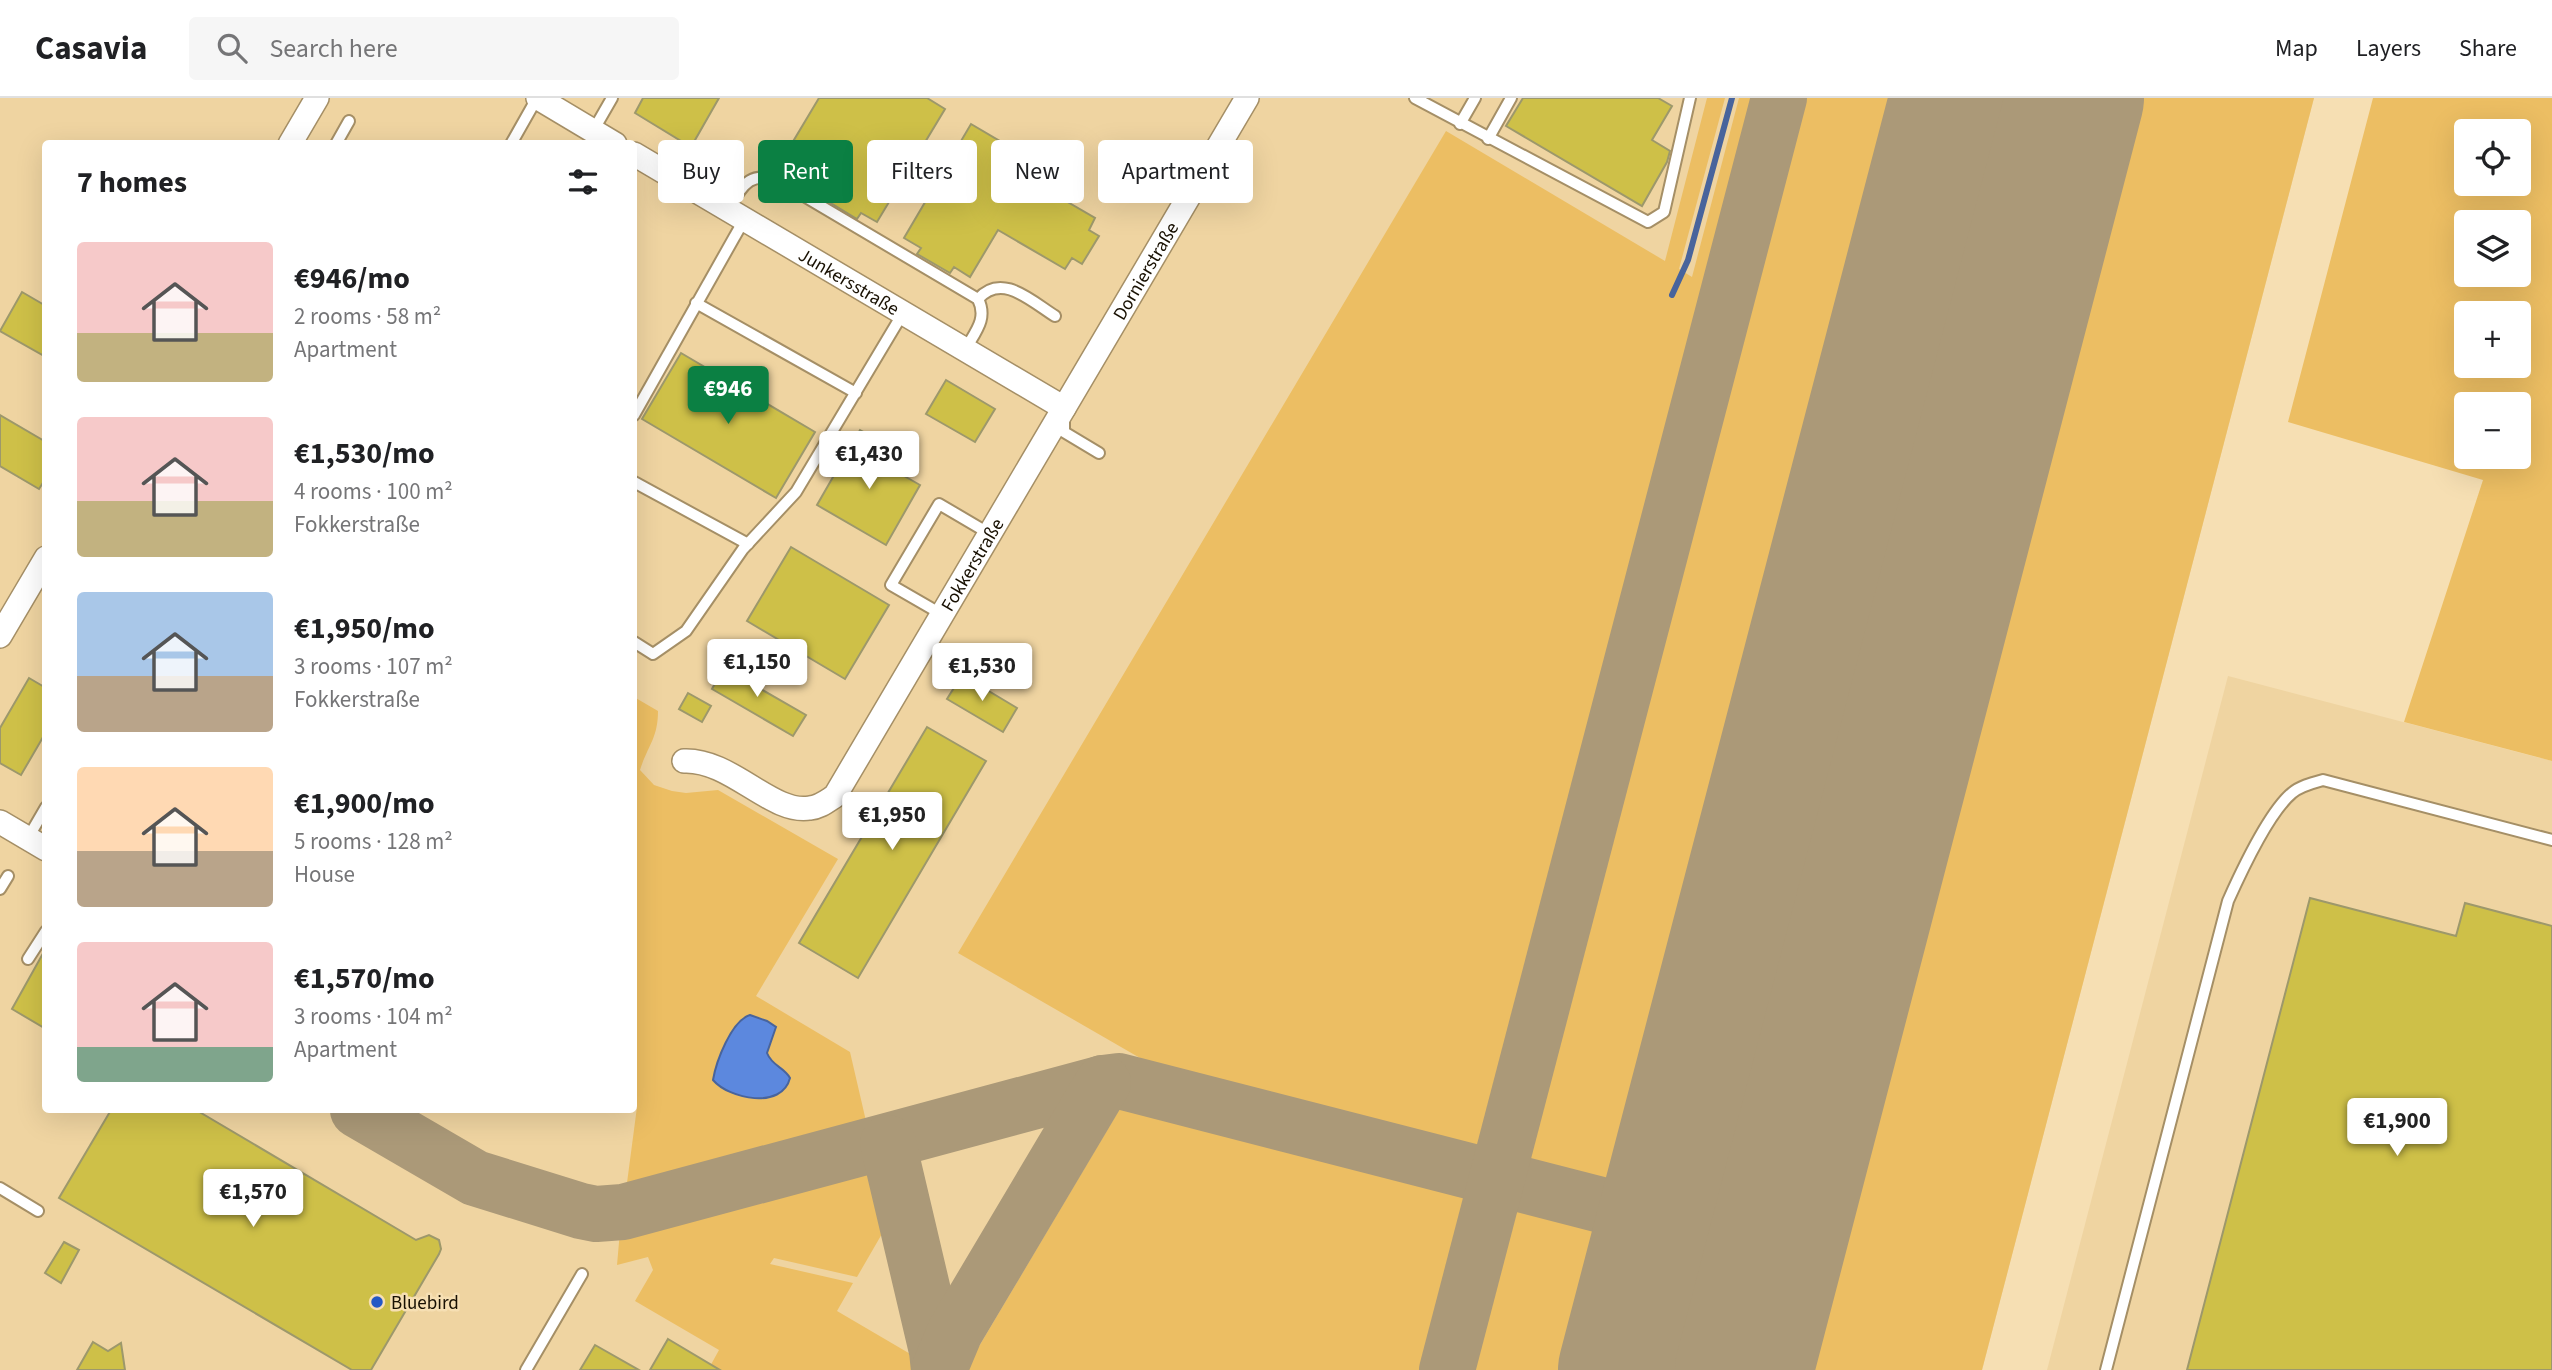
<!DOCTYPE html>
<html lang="en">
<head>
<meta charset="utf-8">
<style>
	:root { --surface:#fff; --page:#f6f6f6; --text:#202124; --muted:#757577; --line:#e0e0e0; --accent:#0b8043 }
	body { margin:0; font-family:"Source Sans 3",sans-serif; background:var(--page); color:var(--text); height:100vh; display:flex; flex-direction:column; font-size:26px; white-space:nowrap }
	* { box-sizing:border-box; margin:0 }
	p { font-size:23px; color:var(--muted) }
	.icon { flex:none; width:38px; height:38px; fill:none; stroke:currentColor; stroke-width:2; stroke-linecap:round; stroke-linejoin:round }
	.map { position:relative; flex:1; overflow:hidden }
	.panel { position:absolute; left:42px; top:42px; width:595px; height:973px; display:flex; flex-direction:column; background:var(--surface); border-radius:7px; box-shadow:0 7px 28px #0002 }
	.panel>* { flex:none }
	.hud { position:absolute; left:658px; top:42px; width:665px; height:63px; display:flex; gap:14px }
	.tools { position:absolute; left:2454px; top:21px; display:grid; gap:14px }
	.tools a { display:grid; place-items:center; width:77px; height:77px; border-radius:7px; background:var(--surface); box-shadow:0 7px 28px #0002; font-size:35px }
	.price { position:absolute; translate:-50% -60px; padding:0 16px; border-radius:7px; background:#fff; color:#222; font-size:23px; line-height:46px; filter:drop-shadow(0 2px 4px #0008) }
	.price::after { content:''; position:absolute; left:50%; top:42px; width:21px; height:16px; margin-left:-10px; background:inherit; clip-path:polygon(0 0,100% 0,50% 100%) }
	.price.selected { background:var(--accent); color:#fff }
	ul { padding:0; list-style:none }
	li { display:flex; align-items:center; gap:21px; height:175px; padding:0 35px }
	li span { display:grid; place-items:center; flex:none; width:196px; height:140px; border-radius:7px; color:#555 }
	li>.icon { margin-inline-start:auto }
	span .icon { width:84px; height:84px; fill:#fffc; stroke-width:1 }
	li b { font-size:30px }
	h2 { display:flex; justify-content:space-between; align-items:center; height:84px; padding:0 35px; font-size:30px }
	.tag { padding:0 24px; border-radius:7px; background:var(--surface); box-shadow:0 7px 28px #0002; font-size:24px; line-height:63px }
	.tag.selected { background:var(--accent); color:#fff }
	header { display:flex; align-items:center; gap:42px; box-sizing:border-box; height:98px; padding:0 35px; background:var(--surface); border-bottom:2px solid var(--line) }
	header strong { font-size:33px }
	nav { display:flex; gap:38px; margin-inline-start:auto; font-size:24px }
	.search { width:490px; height:63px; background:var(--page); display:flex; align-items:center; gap:18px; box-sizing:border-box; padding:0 24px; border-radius:7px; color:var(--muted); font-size:26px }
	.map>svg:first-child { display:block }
	.built { fill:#efd4a1; fill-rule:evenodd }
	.green { fill:#ecbe63; fill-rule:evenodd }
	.water { fill:#5c88de; stroke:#48649c; stroke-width:2 }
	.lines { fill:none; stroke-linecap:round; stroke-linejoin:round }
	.stream { stroke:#48649c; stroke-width:6 }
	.taxiway { stroke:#ab9978; stroke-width:56 }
	.runway { stroke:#ab9978; stroke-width:138 }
	.building { fill:#cec048; stroke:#9d986b; stroke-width:2 }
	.lane-casing { stroke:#a58f66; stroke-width:14 }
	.street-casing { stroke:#a58f66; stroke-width:26 }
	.lane { stroke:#fff; stroke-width:10 }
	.street { stroke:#fff; stroke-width:23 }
	.poi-dot { fill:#2458c5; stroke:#f6dfb3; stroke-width:2.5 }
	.labels { text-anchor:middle; stroke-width:5; stroke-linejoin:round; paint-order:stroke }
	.street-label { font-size:19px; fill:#181002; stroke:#f6dfb3 }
	.poi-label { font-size:19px; fill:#181002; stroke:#f6dfb3; text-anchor:start }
</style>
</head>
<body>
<header>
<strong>Casavia</strong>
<div class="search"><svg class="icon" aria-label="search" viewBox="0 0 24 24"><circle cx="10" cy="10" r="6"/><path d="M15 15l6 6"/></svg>Search here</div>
<nav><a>Map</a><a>Layers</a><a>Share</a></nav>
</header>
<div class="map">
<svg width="2552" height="1272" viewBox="0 0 2552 1272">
	<rect width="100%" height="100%" fill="#f6dfb3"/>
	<g class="built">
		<path d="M0,0H2314L1982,1272H0ZM46,46H634V1012H46Z"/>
		<path d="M2228,578L2552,663V1272H2047Z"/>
	</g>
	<g class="green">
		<path d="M1707,0H1725L1679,171L1692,179L1739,0H1763L1492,1041L1476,1050L1147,964L958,855L1446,33L1665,163Z"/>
		<path d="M1795,0H1923L1638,1092L1518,1061Z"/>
		<path d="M1997,0H2314L1982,1272H1665Z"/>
		<path d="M2373,0H2552V663L2404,624L2483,382L2288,324ZM2518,33V86H2466V33ZM2518,124V177H2466V124ZM2466,215H2518V268H2466ZM2518,306V359H2466V306Z"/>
		<path d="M634,599L658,613C658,640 648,647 640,672L654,687L672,693L686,695L718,692L838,761L756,898L850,954L869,1036L625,1100L637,1009L634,987ZM775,932L770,941L767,955L772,965L781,969L714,984L713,980Z"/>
		<path d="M1122,1007L1465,1096L1473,1109L1431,1272H965Z"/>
		<path d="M867,1063L877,1068L890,1122L857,1179L774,1160L770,1166L853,1185L837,1213L924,1264L923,1272H708L719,1252L635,1203L653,1172L648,1159L617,1167L620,1133L623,1128Z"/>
		<path d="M1507,1107L1626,1137L1591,1272H1463Z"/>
	</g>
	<path class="water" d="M750,917L767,923L776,929L767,955C772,968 784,969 790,980C782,1012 729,1001 713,982C716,964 731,923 750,917Z"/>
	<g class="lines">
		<path class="stream" d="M1672,197L1688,162L1732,0"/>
		<g class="taxiway">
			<path d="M358,1012L475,1080L581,1113L596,1116L623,1114L1103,985L1119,983L1776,1152"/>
			<path d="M888,1045L937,1253L939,1272"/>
			<path d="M939,1272L955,1234L1103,985"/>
			<path d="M1447,1272L1779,0"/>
		</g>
		<g class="runway">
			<path d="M1627,1272L1959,0"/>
			<path d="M1744,1272L2075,0"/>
		</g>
	</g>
	<g class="building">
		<path d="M643,0H719L691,49L635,15Z"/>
		<path d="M819,0H927L945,11L877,124L861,115L857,121L793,82L796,77L779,67Z"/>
		<path d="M1523,0H1658L1672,8L1652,42L1670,53L1667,64L1642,108L1506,28Z"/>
		<path d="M971,26L1037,65L1028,81L1095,120L1089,132L1099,138L1082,166L1072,160L1065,171L998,132L970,179L954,169L950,175L917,156L921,150L904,140Z"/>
		<path d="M22,194L46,208V259L0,233Z"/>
		<path d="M681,255L815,334L776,400L642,321Z"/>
		<path d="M946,282L995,311L975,344L926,316Z"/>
		<path d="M0,317L46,344V380L39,391L0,368Z"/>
		<path d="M860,332L887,347L878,363L920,387L886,447L817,407Z"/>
		<path d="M791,449L889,507L845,581L747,523Z"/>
		<path d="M728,563L756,579L752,586L806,617L793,638L712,591Z"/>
		<path d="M962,577L1017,610L1003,634L947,601Z"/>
		<path d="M29,580L46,590V634L21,677L0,665V630Z"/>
		<path d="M688,595L711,608L702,624L679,611Z"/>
		<path d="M927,629L986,663L858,880L799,845Z"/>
		<path d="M2310,800L2456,838L2465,805L2552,828V1272H2187Z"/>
		<path d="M46,850V931L12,911Z"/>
		<path d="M111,1012H196L416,1142L429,1137L439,1142L441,1151L439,1156L371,1272H352L59,1100Z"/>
		<path d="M64,1144L79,1152L61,1185L45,1175Z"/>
		<path d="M668,1241L720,1272H650Z"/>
		<path d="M93,1244L108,1253L121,1245L125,1272H77Z"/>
		<path d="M595,1247L639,1272H580Z"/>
	</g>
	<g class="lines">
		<g class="lane-casing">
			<g id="lane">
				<path d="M1415,0L1648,124L1664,114L1690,0"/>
				<path d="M1460,26L1475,0"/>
				<path d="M593,33L612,0"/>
				<path d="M1488,41L1511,0"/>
				<path d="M336,46L349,23"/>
				<path d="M511,46L537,0"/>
				<path d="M728,112C742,88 750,70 782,85L978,201C988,221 975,234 965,252"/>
				<path d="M978,201C1002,174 1031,203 1055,218"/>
				<path d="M696,205L856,295"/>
				<path d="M634,317L744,122"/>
				<path d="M1064,318V334L1099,355"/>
				<path d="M634,384L748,446"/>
				<path d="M943,517L891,487L939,406L990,436"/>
				<path d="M634,544L653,556L686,533L743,451L796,394L903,215"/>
				<path d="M28,740L46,709"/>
				<path d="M0,791L8,778"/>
				<path d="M28,861L46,833"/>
				<path d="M0,1090L38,1113"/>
				<path d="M526,1272L582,1176"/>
				<path d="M2106,1272L2228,803C2241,774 2268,715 2292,695C2300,688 2312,685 2323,682L2552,742"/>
			</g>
		</g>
		<g class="street-casing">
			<g id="street">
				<path d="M538,0L615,46"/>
				<path d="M290,46L317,0"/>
				<path id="s1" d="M634,56L1064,310"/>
				<path d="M0,538L46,460"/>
				<path id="s2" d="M684,663C731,661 772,717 810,710C820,709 827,703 835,698L1247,0"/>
				<path d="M0,724L46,751"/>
			</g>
		</g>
		<use href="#lane" class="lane"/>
		<use href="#street" class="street"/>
	</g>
	<circle class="poi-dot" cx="377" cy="1204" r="7"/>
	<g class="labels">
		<g class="street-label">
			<text dy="7" stroke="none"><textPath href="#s2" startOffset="775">Dornierstraße</textPath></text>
			<text dy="7" stroke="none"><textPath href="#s1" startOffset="250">Junkersstraße</textPath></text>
			<text dy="7" stroke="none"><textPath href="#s2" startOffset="434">Fokkerstraße</textPath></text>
		</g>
		<g class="poi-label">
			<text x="391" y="1211">Bluebird</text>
		</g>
	</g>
</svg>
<div class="tools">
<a><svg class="icon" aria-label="locate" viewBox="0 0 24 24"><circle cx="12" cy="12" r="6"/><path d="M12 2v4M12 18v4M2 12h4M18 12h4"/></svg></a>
<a><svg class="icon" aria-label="layers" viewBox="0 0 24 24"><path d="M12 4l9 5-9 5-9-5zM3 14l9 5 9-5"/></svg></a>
<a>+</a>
<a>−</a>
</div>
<b class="price selected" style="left:728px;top:328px">€946</b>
<b class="price" style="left:869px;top:393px">€1,430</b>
<b class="price" style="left:757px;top:601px">€1,150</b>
<b class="price" style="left:982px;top:605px">€1,530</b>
<b class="price" style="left:892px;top:754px">€1,950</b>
<b class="price" style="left:2397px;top:1060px">€1,900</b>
<b class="price" style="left:253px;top:1131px">€1,570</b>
<div class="hud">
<a class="tag">Buy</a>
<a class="tag selected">Rent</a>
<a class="tag">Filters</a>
<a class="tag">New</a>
<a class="tag">Apartment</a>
</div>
<section class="panel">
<h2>7 homes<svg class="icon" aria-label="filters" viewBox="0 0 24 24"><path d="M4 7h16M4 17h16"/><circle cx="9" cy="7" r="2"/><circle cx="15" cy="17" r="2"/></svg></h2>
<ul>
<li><span style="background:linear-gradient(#f6c9c9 65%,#c2b280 0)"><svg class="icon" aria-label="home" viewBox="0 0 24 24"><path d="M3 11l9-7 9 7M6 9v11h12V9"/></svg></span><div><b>€946/mo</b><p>2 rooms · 58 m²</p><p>Apartment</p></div></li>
<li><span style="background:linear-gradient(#f6c9c9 60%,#c2b280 0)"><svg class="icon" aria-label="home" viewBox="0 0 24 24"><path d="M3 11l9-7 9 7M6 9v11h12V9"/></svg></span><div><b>€1,530/mo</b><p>4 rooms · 100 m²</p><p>Fokkerstraße</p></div></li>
<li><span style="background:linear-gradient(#a9c7e8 60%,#b9a48a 0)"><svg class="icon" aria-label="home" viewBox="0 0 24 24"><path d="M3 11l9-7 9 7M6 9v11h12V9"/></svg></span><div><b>€1,950/mo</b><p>3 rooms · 107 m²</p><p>Fokkerstraße</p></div></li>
<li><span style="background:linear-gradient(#ffd9b3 60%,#b9a48a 0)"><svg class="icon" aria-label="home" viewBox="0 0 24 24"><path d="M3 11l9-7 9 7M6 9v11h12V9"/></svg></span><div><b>€1,900/mo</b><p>5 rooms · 128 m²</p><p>House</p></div></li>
<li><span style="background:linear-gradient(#f6c9c9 75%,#7fa58c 0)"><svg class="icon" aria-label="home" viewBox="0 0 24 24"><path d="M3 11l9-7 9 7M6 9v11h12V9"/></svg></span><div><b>€1,570/mo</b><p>3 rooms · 104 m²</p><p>Apartment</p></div></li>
</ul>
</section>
</div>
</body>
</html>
